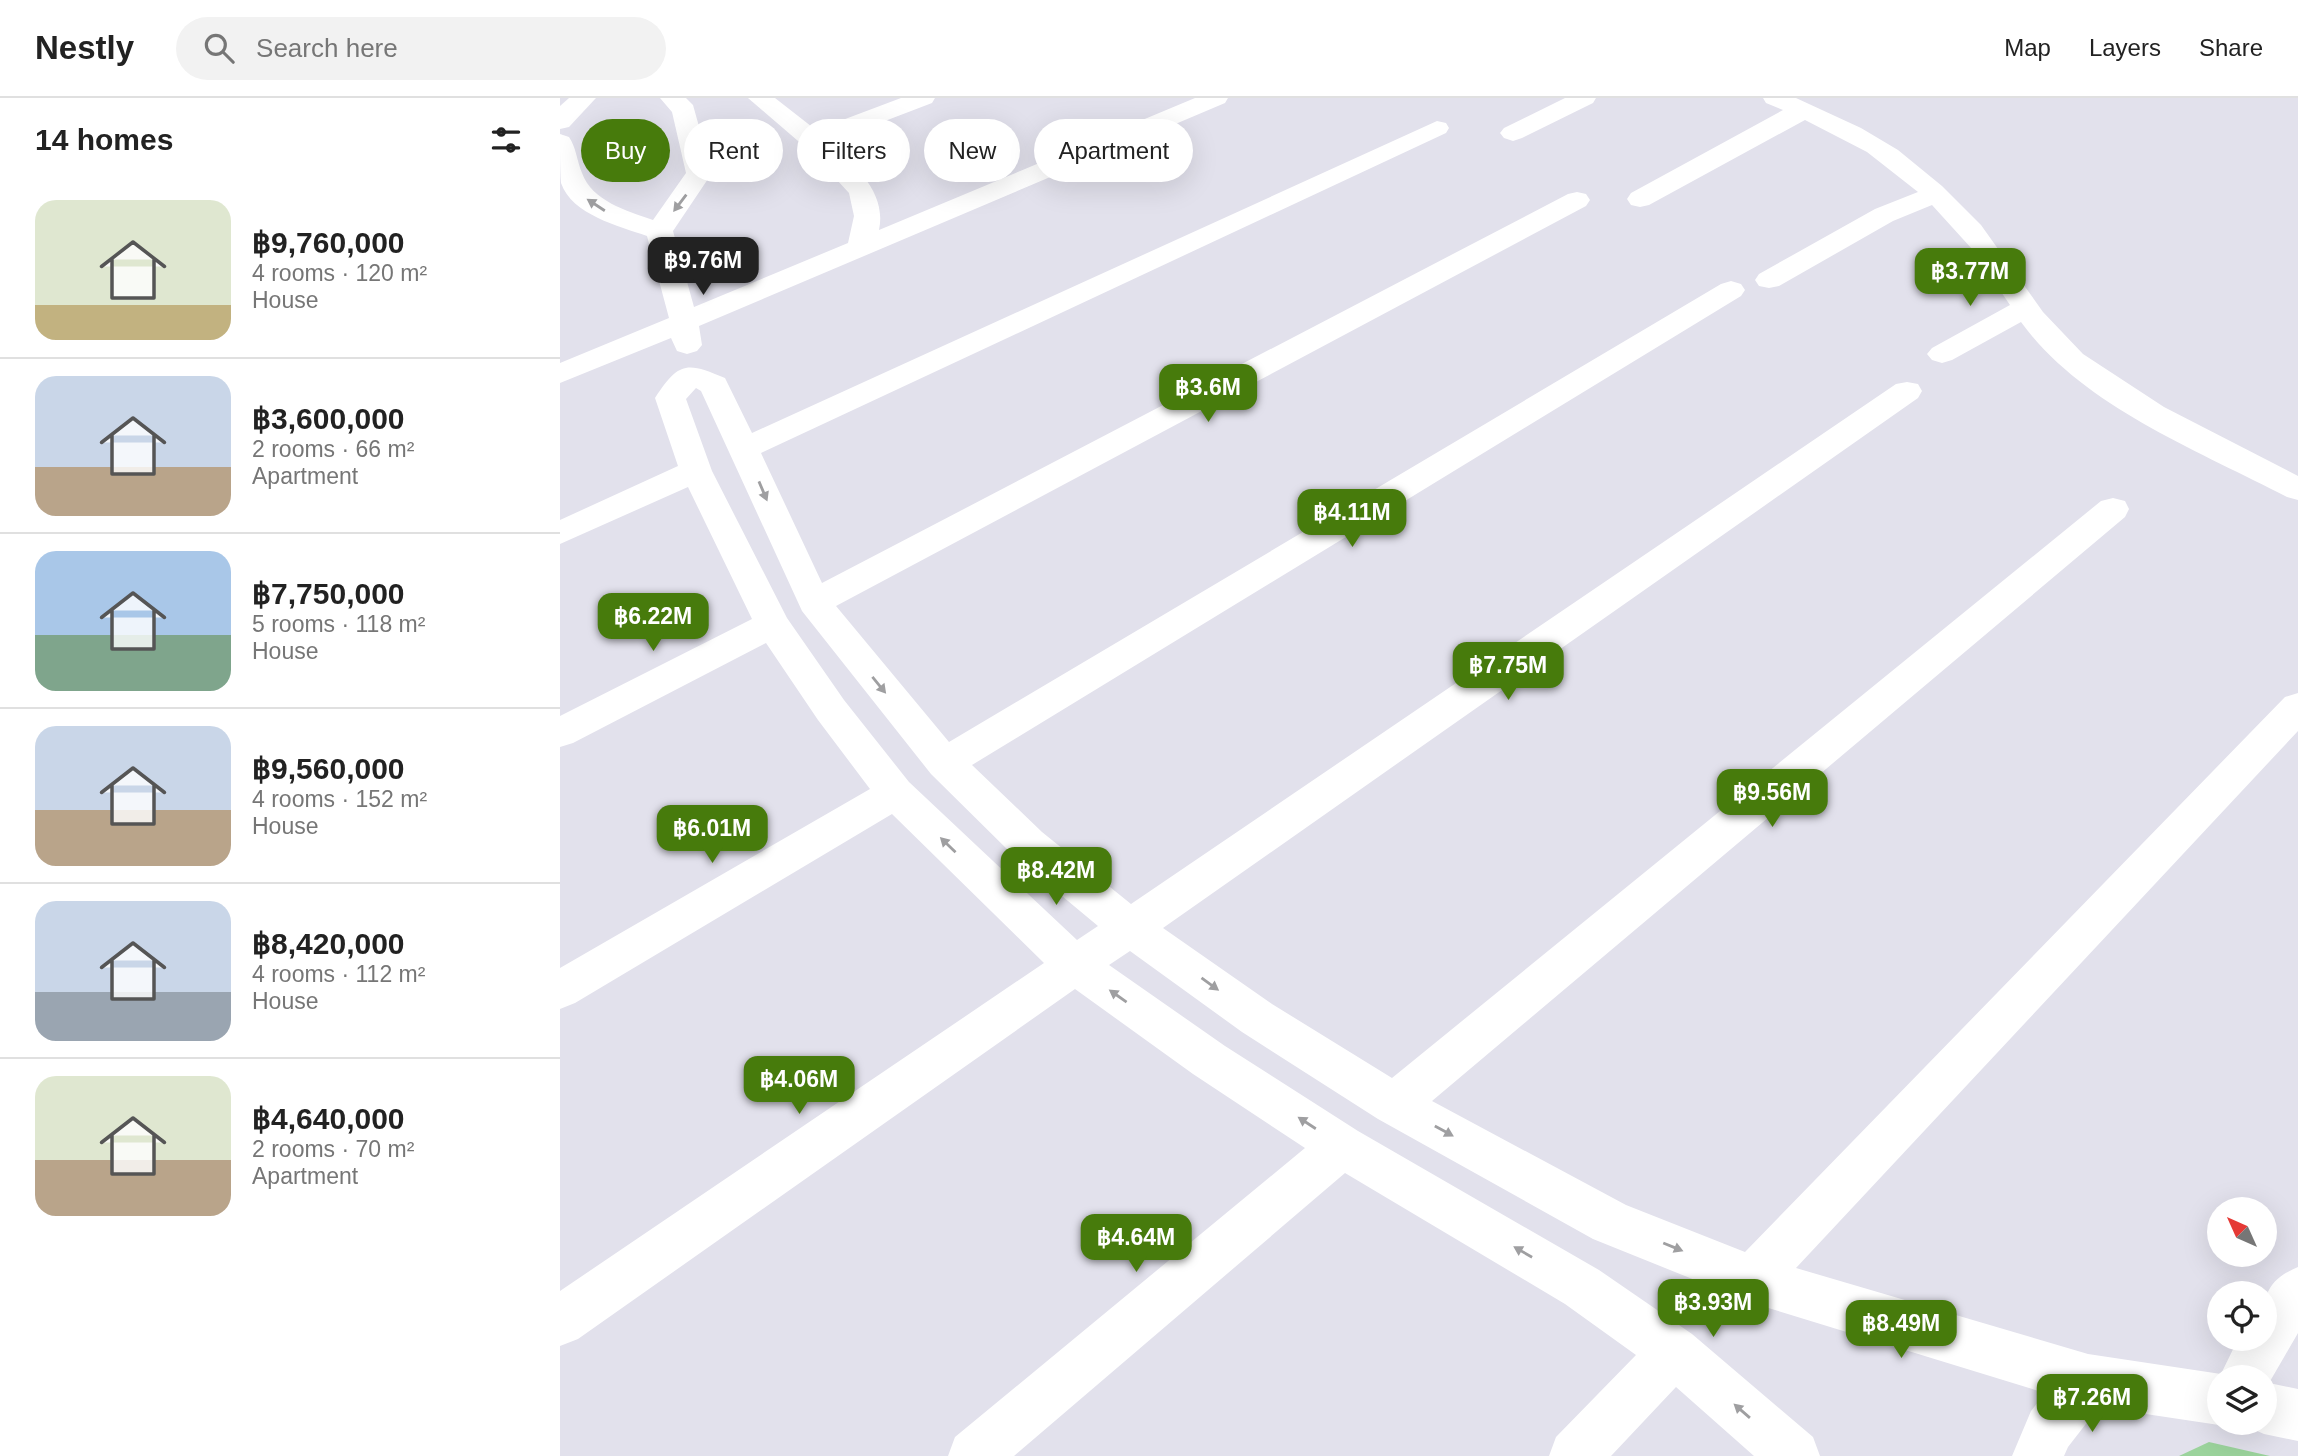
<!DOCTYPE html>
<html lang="en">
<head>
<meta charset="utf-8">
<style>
	:root { --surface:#fff; --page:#f2f2f2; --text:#222; --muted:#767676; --line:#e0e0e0; --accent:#477b0c }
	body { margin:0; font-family:Helvetica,sans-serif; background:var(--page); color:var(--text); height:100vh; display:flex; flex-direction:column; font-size:26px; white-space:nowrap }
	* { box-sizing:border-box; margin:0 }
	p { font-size:23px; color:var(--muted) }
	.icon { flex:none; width:38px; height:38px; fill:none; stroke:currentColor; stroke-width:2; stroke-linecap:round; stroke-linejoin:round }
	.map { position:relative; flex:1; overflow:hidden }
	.panel { display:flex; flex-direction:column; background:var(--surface); width:560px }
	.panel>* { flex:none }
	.banner { position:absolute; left:21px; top:21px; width:665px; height:63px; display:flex; gap:14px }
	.needle { width:46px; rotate:315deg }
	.controls { position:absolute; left:1647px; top:1099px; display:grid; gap:14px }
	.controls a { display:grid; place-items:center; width:70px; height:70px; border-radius:50%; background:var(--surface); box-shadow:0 7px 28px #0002; font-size:35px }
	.price { position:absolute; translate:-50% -60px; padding:0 16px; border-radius:14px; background:var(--accent); color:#fff; font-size:23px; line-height:46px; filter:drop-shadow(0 2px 4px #0008) }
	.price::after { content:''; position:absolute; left:50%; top:42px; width:21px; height:16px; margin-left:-10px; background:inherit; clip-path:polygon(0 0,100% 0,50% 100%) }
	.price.selected { background:#222; color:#fff }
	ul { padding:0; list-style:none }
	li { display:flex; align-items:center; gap:21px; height:175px; padding:0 35px }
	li+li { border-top:2px solid var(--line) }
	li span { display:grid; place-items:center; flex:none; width:196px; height:140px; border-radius:21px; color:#555 }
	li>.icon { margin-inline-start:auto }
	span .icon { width:84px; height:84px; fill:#fffc; stroke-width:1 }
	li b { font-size:30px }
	h2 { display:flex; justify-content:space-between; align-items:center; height:84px; padding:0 35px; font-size:30px }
	.chip { padding:0 24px; border-radius:32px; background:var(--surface); box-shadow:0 7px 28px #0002; font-size:24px; line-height:63px }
	.chip.selected { background:var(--accent); color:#fff }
	header { display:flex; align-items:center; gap:42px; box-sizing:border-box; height:98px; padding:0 35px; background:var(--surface); border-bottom:2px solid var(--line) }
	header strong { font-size:33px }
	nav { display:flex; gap:38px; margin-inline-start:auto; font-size:24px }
	.search { width:490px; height:63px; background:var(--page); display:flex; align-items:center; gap:18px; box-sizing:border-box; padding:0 24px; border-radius:38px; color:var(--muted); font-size:26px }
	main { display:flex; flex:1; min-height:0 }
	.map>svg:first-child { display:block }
	.green { fill:#9bd39c }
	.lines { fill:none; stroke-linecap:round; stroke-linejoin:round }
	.minor { fill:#fff; fill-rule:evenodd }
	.oneway { fill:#9f9fa1 }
</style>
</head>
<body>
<header>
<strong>Nestly</strong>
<div class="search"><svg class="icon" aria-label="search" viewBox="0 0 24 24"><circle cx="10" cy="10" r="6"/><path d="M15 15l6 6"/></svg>Search here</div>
<nav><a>Map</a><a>Layers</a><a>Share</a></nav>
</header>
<main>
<section class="panel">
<h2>14 homes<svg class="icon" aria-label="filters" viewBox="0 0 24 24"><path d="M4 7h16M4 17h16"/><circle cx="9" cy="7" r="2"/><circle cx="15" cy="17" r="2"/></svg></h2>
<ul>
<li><span style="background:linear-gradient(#dfe7d0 75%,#c2b280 0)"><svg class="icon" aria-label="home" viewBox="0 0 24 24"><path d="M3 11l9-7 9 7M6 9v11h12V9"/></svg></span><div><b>฿9,760,000</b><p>4 rooms · 120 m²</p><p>House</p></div></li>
<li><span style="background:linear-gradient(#c9d6e8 65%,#b9a48a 0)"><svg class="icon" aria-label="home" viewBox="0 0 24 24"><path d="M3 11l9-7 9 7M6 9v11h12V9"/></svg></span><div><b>฿3,600,000</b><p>2 rooms · 66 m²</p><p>Apartment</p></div></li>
<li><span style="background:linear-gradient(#a9c7e8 60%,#7fa58c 0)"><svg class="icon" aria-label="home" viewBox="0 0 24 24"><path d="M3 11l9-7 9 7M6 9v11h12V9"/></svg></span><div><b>฿7,750,000</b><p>5 rooms · 118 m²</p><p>House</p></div></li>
<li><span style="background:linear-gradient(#c9d6e8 60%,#b9a48a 0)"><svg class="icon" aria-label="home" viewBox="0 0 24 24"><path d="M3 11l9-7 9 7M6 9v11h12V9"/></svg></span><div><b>฿9,560,000</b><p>4 rooms · 152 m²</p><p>House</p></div></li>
<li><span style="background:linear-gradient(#c9d6e8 65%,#9aa5b1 0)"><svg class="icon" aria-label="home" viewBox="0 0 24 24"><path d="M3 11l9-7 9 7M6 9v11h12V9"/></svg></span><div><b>฿8,420,000</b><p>4 rooms · 112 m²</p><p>House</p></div></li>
<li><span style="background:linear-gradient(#dfe7d0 60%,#b9a48a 0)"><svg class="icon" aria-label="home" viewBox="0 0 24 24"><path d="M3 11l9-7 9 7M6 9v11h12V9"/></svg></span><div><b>฿4,640,000</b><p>2 rooms · 70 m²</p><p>Apartment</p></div></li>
</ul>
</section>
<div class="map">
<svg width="1738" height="1358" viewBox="0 0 1738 1358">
	<rect width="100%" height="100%" fill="#e2e1ec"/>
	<path class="green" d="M1649,1344L1710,1358H1619Z"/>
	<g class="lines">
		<g class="minor">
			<path d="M9,0H36L9,29L0,31V8Z"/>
			<path d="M100,0H126L133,7L152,75L113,133L134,209L288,145L294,118L289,95L252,55L188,0H215L256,32L341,0H375L372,5L270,44C295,68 327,94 319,132L635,0H668L665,5L139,228L142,247L137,253L127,256L117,253L111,240L0,285V265L109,220L87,138C59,128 12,117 1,85C0,72 0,50 0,36L9,39C16,49 17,63 22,75C32,103 67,113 93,122L126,75L112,14Z"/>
			<path d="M1005,0H1036L1033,5L962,40L953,43L944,40L940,35L944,30Z"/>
			<path d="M1203,0H1236L1301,30L1338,52L1382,88L1421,127L1483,214L1523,256L1604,309L1738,378V402L1727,399C1637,352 1522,308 1461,224L1392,262L1382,265L1372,262L1367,256L1372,250L1450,207L1412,151L1372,107L1333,123L1219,188L1209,190L1199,188L1195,182L1199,176L1315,111L1358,94L1307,54L1245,22L1089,107L1080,109L1071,107L1067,101L1071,95L1223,12L1206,5Z"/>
			<path d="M877,23L886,25L889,30L886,35L201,355L262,485L1008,96L1017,94L1026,96L1030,102L1026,108L276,508L389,644L1161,186L1171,183L1181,186L1185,192L1181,198L412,667L482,734L571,806L1336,286L1347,284L1358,286L1362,293L1358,300L603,830L712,906L832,980L1541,403L1553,400L1565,403L1569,411L1565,419L872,1003L1066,1107L1185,1154L1725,599L1738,595V633L1236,1170L1528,1256L1661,1276L1678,1241H1704C1704,1205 1700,1185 1738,1169V1235L1709,1285L1738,1291V1343L1704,1336L1686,1328L1684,1325H1704V1279H1659V1325H1664L1659,1327L1539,1309L1508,1349L1504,1358H1452L1471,1313L1485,1295L1192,1205L1033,1141L818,1021L682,934L570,853L549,867L665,948L798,1033L1039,1172L1132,1236L1253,1339L1260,1358H1194L1116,1289L1051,1358H989L996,1339L1076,1257L1005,1206L785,1075L454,1358H388L395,1339L745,1050L633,976L515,891L18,1241L0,1248V1193L484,865L332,716L15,905L0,911V870L310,691L258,622L206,545L13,645L0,649V618L192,521L128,389L0,446V422L118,368L95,300C119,263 127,264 165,280L192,335ZM136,290L141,293L242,513L371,676L454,758L538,828L517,842L349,684L284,602L227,520L152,373L126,301Z"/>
		</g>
	</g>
	<defs><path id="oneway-solid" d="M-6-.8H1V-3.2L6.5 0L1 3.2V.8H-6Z" transform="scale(1.75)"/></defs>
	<g class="oneway">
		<use href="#oneway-solid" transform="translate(120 105) rotate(127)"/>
		<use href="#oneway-solid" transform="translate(36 107) rotate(-147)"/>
		<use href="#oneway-solid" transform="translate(203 393) rotate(67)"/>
		<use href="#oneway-solid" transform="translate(319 587) rotate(51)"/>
		<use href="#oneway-solid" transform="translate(388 747) rotate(-136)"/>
		<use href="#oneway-solid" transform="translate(650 886) rotate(36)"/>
		<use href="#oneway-solid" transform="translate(558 898) rotate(-145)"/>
		<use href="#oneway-solid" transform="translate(747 1025) rotate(-147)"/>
		<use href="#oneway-solid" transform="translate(884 1033) rotate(29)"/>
		<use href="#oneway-solid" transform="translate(1113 1149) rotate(22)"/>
		<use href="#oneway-solid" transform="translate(963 1154) rotate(-150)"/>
		<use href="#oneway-solid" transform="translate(1182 1313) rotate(-139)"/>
	</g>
</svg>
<div class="controls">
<a><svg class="needle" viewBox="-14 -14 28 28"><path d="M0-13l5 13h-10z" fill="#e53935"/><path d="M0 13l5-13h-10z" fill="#767676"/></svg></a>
<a><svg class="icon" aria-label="locate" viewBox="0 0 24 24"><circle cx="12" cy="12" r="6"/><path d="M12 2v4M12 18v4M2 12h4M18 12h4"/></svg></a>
<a><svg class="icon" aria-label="layers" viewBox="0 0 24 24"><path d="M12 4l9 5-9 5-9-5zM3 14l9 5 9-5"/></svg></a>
</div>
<b class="price selected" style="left:143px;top:199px">฿9.76M</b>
<b class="price" style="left:1410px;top:210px">฿3.77M</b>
<b class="price" style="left:648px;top:326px">฿3.6M</b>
<b class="price" style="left:792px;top:451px">฿4.11M</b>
<b class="price" style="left:93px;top:555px">฿6.22M</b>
<b class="price" style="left:948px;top:604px">฿7.75M</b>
<b class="price" style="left:1212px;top:731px">฿9.56M</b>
<b class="price" style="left:152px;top:767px">฿6.01M</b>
<b class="price" style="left:496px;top:809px">฿8.42M</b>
<b class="price" style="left:239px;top:1018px">฿4.06M</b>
<b class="price" style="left:576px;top:1176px">฿4.64M</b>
<b class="price" style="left:1153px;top:1241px">฿3.93M</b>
<b class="price" style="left:1341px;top:1262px">฿8.49M</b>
<b class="price" style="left:1532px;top:1336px">฿7.26M</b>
<div class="banner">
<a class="chip selected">Buy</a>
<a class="chip">Rent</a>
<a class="chip">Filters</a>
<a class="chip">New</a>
<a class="chip">Apartment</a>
</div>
</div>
</main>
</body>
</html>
